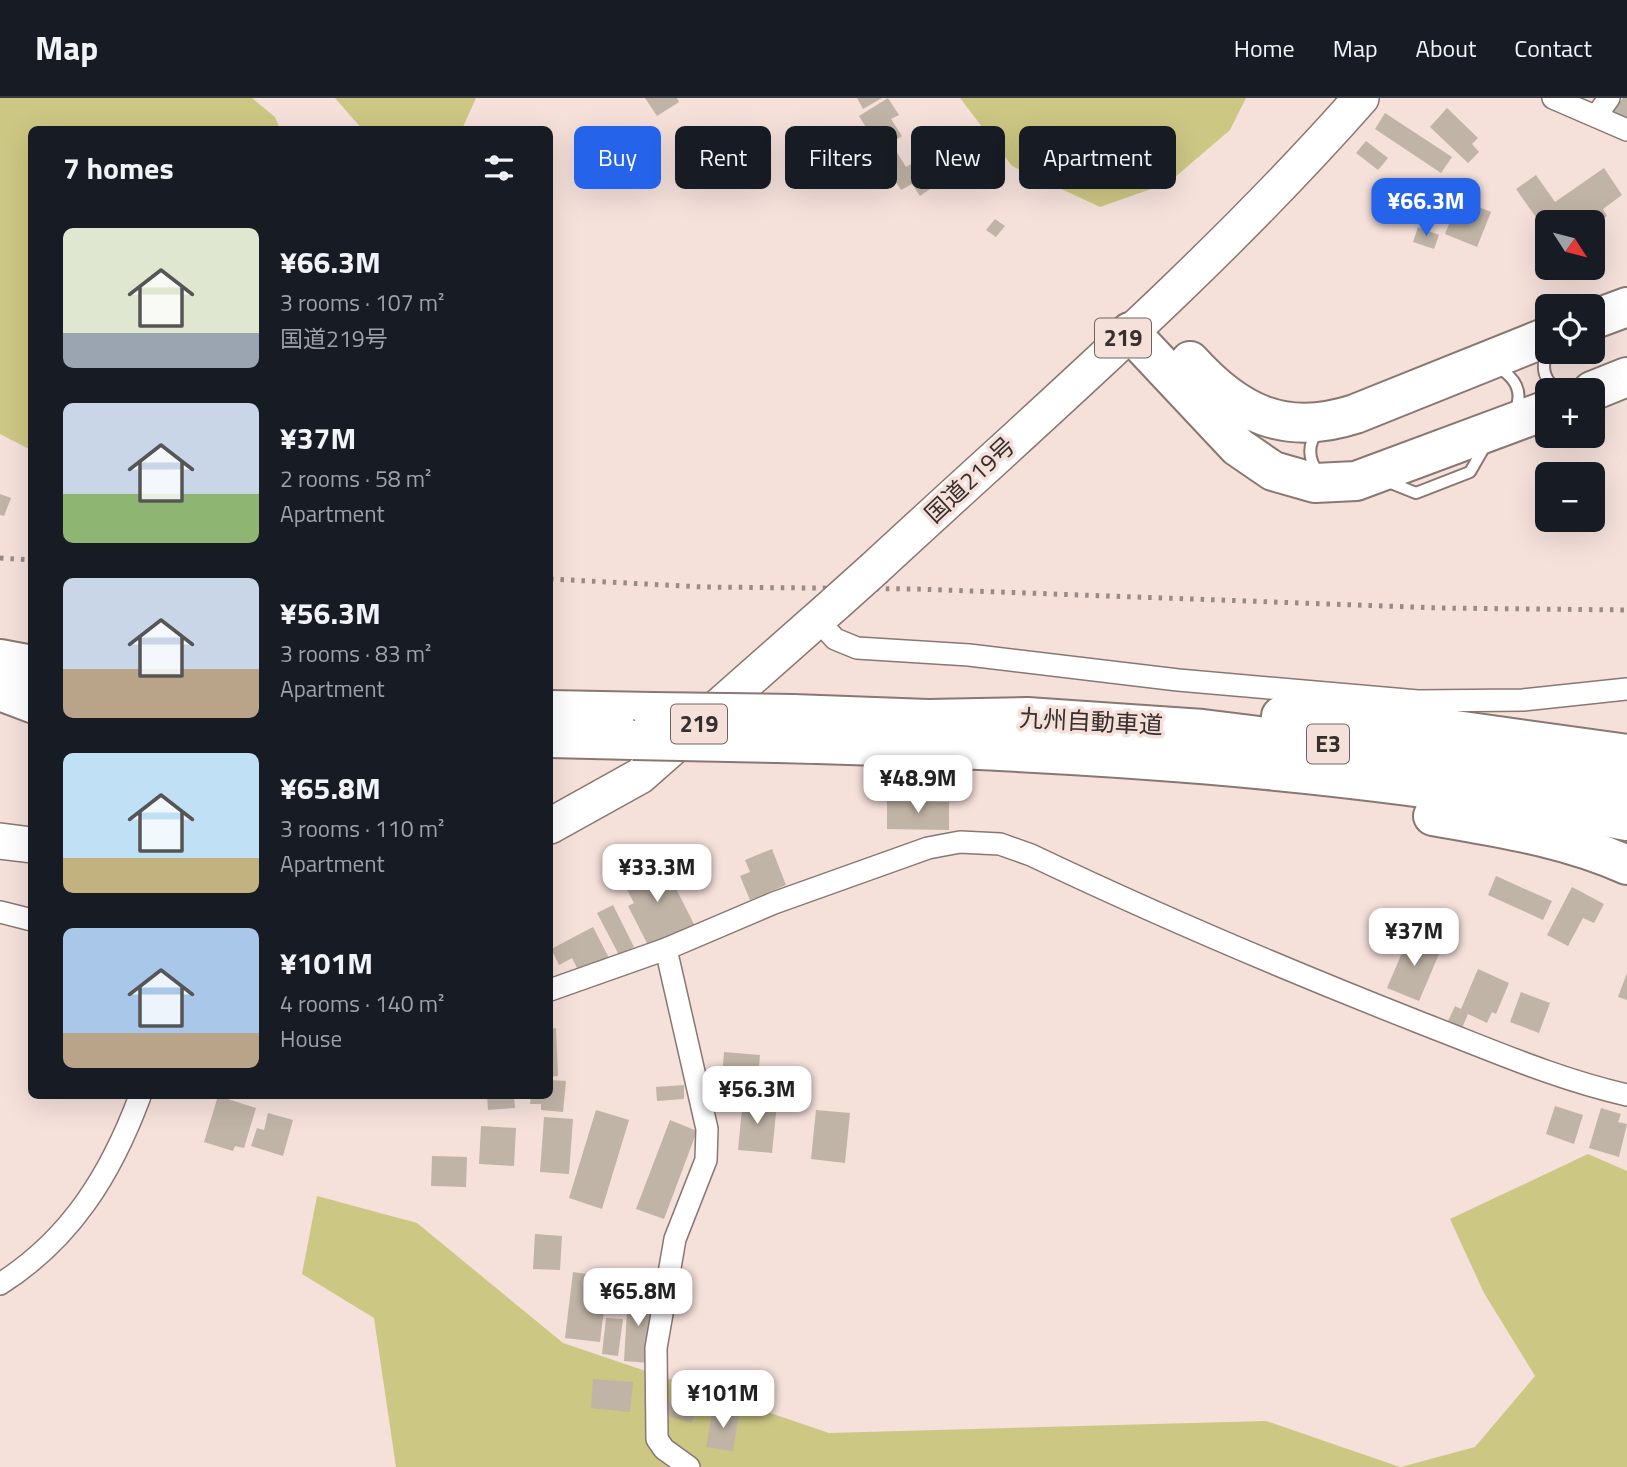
<!DOCTYPE html>
<html lang="en">
<head>
<meta charset="utf-8">
<style>
	:root { --surface:#171b24; --page:#242831; --text:#f1f3f6; --muted:#9ea1a6; --line:#363941; --accent:#2563eb }
	body { margin:0; font-family:"Titillium Web","Noto Sans JP",sans-serif; background:var(--page); color:var(--text); height:100vh; display:flex; flex-direction:column; font-size:26px; white-space:nowrap }
	* { box-sizing:border-box; margin:0 }
	p { font-size:23px; color:var(--muted) }
	.icon { flex:none; width:38px; height:38px; fill:none; stroke:currentColor; stroke-width:2; stroke-linecap:round; stroke-linejoin:round }
	.map { position:relative; flex:1; overflow:hidden }
	.sheet { position:absolute; left:28px; top:28px; width:525px; height:973px; display:flex; flex-direction:column; background:var(--surface); border-radius:10px; box-shadow:0 7px 28px #0002 }
	.sheet>* { flex:none }
	.hud { position:absolute; left:574px; top:28px; width:665px; height:63px; display:flex; gap:14px }
	.needle { width:46px; rotate:126deg }
	.tools { position:absolute; left:1535px; top:112px; display:grid; gap:14px }
	.tools a { display:grid; place-items:center; width:70px; height:70px; border-radius:10px; background:var(--surface); box-shadow:0 7px 28px #0002; font-size:35px }
	.price { position:absolute; translate:-50% -60px; padding:0 16px; border-radius:14px; background:#fff; color:#222; font-size:23px; line-height:46px; filter:drop-shadow(0 2px 4px #0008) }
	.price::after { content:''; position:absolute; left:50%; top:42px; width:21px; height:16px; margin-left:-10px; background:inherit; clip-path:polygon(0 0,100% 0,50% 100%) }
	.price.selected { background:var(--accent); color:#fff }
	ul { padding:0; list-style:none }
	li { display:flex; align-items:center; gap:21px; height:175px; padding:0 35px }
	li span { display:grid; place-items:center; flex:none; width:196px; height:140px; border-radius:10px; color:#555 }
	li>.icon { margin-inline-start:auto }
	span .icon { width:84px; height:84px; fill:#fffc; stroke-width:1 }
	li b { font-size:30px }
	h2 { display:flex; justify-content:space-between; align-items:center; height:84px; padding:0 35px; font-size:30px }
	.chip { padding:0 24px; border-radius:10px; background:var(--surface); box-shadow:0 7px 28px #0002; font-size:24px; line-height:63px }
	.chip.selected { background:var(--accent); color:#fff }
	header { display:flex; align-items:center; gap:42px; box-sizing:border-box; height:98px; padding:0 35px; background:var(--surface); border-bottom:2px solid var(--line) }
	header strong { font-size:33px }
	nav { display:flex; gap:38px; margin-inline-start:auto; font-size:24px }
	.map>svg:first-child { display:block }
	.green { fill:#ccc783 }
	.building { fill:#c0b4a6 }
	.lines { fill:none; stroke-linecap:round; stroke-linejoin:round }
	.service-casing { stroke:#897771; stroke-width:14 }
	.minor-casing { stroke:#897771; stroke-width:24 }
	.trunk-casing { stroke:#897771; stroke-width:38 }
	.motorway-casing { stroke:#897771; stroke-width:42 }
	.service { stroke:#fff; stroke-width:10 }
	.minor { stroke:#fff; stroke-width:21 }
	.trunk { stroke:#fff; stroke-width:35 }
	.motorway { stroke:#fff; stroke-width:38 }
	.rail { stroke:#988a86; stroke-width:5; stroke-dasharray:3.5 7; stroke-linecap:butt }
	.trunk-bridge-casing { stroke:#897771; stroke-width:38; stroke-linecap:butt }
	.motorway-bridge-casing { stroke:#897771; stroke-width:42; stroke-linecap:butt }
	.trunk-bridge { stroke:#fff; stroke-width:35 }
	.motorway-bridge { stroke:#fff; stroke-width:38 }
	.labels { text-anchor:middle; stroke-width:7; stroke-linejoin:round; paint-order:stroke }
	.shield { fill:#f5e0da; stroke:#706461; stroke-width:2 }
	.shield-label { font-size:23px; font-weight:bold; fill:#372f2d }
	.street-label { font-size:24px; fill:#372f2d; stroke:#f5e0da }
</style>
</head>
<body>
<header>
<strong>Map</strong>
<nav><a>Home</a><a>Map</a><a>About</a><a>Contact</a></nav>
</header>
<div class="map">
<svg width="1627" height="1369" viewBox="0 0 1627 1369">
	<rect width="100%" height="100%" fill="#f5e0da"/>
	<g class="green">
		<path d="M0,0H252L275,19L280,31L32,32L31,352L0,336Z"/>
		<path d="M335,0H476L462,31L363,32Z"/>
		<path d="M960,0H1246L1230,32L1168,85L1100,109L1012,68Z"/>
		<path d="M1588,1056L1627,1073V1369H1401L1475,1349L1535,1278L1484,1195L1450,1121Z"/>
		<path d="M317,1098L417,1125L563,1245L829,1335L1266,1323L1400,1369H396L374,1220L302,1176Z"/>
	</g>
	<g class="building">
		<path d="M645,0H677L679,4L657,18Z"/>
		<path d="M857,0H882L863,11Z"/>
		<path d="M888,0L899,17L891,21L902,38L880,52L859,18Z"/>
		<path d="M1623,0H1627V23L1613,13Z"/>
		<path d="M1447,10L1478,40L1472,46L1479,54L1468,65L1430,29Z"/>
		<path d="M1385,15L1452,59L1441,75L1375,31Z"/>
		<path d="M1366,43L1388,60L1378,72L1356,55Z"/>
		<path d="M896,53L906,69L913,65L930,91L920,98L912,86L901,92L882,62Z"/>
		<path d="M1604,70L1622,97L1603,111L1607,118L1592,128V124H1547V135L1516,91L1536,77L1555,104Z"/>
		<path d="M1459,101L1491,114L1477,149L1445,136Z"/>
		<path d="M995,121L1005,128L996,139L986,132Z"/>
		<path d="M1418,129L1439,137L1434,151L1413,144Z"/>
		<path d="M0,396L11,400L4,418L0,417Z"/>
		<path d="M887,703L949,704V732L887,731Z"/>
		<path d="M772,751L786,787L750,802L740,778L750,774L745,762Z"/>
		<path d="M658,755L696,830L651,853L628,808L634,805L622,782L638,774L635,767Z"/>
		<path d="M1496,778L1552,803L1543,822L1488,797Z"/>
		<path d="M1572,789L1604,806L1594,825L1583,820L1568,848L1547,837Z"/>
		<path d="M613,807L634,849L619,857L597,815Z"/>
		<path d="M593,829L609,860L580,876L572,860L559,867L551,851Z"/>
		<path d="M1410,836L1442,849L1419,903L1387,890Z"/>
		<path d="M1478,871L1509,885L1496,916L1492,914L1487,925L1468,916L1462,930L1448,923L1455,908L1461,911Z"/>
		<path d="M1627,875V902L1618,899Z"/>
		<path d="M1521,894L1550,905L1539,935L1510,924Z"/>
		<path d="M556,930L558,978L550,979V931Z"/>
		<path d="M724,954L760,957L758,982L722,978Z"/>
		<path d="M550,982L566,983L563,1014L541,1012V1006H530L531,998H550Z"/>
		<path d="M684,987V1001L657,1003L656,989Z"/>
		<path d="M218,998L256,1010L244,1050L235,1048L233,1053L204,1044Z"/>
		<path d="M487,998H514L515,1010L488,1012Z"/>
		<path d="M743,1001L777,1005L772,1055L738,1052Z"/>
		<path d="M1555,1008L1583,1017L1574,1046L1546,1036Z"/>
		<path d="M1601,1010L1621,1016L1618,1024L1627,1026L1619,1059L1589,1050Z"/>
		<path d="M596,1012L629,1022L602,1111L569,1100Z"/>
		<path d="M816,1012L850,1015L845,1065L811,1061Z"/>
		<path d="M268,1015L293,1022L283,1058L251,1048L257,1030L264,1032Z"/>
		<path d="M544,1019L573,1021L569,1076L540,1074Z"/>
		<path d="M670,1022L697,1033L664,1121L636,1111Z"/>
		<path d="M481,1028L516,1030L514,1068L479,1066Z"/>
		<path d="M432,1058L467,1059L466,1089L431,1088Z"/>
		<path d="M535,1136L562,1138L560,1172L533,1171Z"/>
		<path d="M573,1174L608,1179L600,1244L565,1240Z"/>
		<path d="M628,1196L653,1198L649,1265L624,1263Z"/>
		<path d="M606,1220L623,1221L618,1258L602,1256Z"/>
		<path d="M593,1281L633,1284L630,1314L591,1310Z"/>
		<path d="M672,1295L698,1302L692,1325L665,1317Z"/>
		<path d="M713,1311L739,1316L733,1353L706,1349Z"/>
	</g>
	<g class="lines">
		<g class="service-casing">
			<g id="service">
				<path d="M1547,253C1541,269 1543,283 1559,292"/>
				<path d="M1497,269C1515,279 1524,294 1515,313"/>
				<path d="M1318,374C1308,361 1307,345 1319,333"/>
				<path d="M1386,383L1416,395L1470,374L1485,348"/>
				<path d="M0,608L32,620"/>
			</g>
		</g>
		<g class="minor-casing">
			<g id="minor">
				<path d="M1553,0L1627,32"/>
				<path d="M1597,17L1609,0"/>
				<path d="M818,522L835,541L857,550L969,557L1178,582L1418,603L1523,602L1627,591"/>
				<path d="M0,814L32,822"/>
				<path d="M666,851L707,1031L706,1062L675,1141L656,1250L657,1341L664,1351L689,1369"/>
				<path d="M550,892L666,851L774,805L928,750L960,744L1000,746L1031,757C1159,818 1289,873 1421,925C1489,951 1556,981 1627,997"/>
				<path d="M0,1186C71,1141 111,1076 140,998"/>
			</g>
		</g>
		<g class="trunk-casing">
			<g id="trunk">
				<path d="M875,470C1040,317 1212,169 1361,0"/>
				<path d="M550,728L640,678L836,505"/>
				<path d="M0,743L32,747"/>
			</g>
		</g>
		<g class="motorway-casing">
			<g id="motorway">
				<path d="M1592,222L1627,209"/>
				<path d="M1130,234L1238,349L1273,373L1315,385L1356,383L1547,312"/>
				<path d="M1190,263C1237,315 1284,339 1355,316L1547,239"/>
				<path d="M1592,293L1627,279"/>
				<path d="M0,561L32,567"/>
				<path d="M0,590L32,596"/>
				<path d="M550,612L652,614"/>
				<path d="M793,616L928,621L1027,619L1203,631L1378,653L1565,681L1627,693"/>
				<path d="M1281,618L1377,621L1627,656"/>
				<path d="M550,640L633,642"/>
				<path d="M777,645C1060,652 1349,669 1627,723"/>
				<path d="M1433,718C1500,730 1564,739 1627,767"/>
			</g>
		</g>
		<use href="#service" class="service"/>
		<use href="#minor" class="minor"/>
		<use href="#trunk" class="trunk"/>
		<use href="#motorway" class="motorway"/>
		<g class="rail">
			<path d="M0,460L32,462"/>
			<path d="M550,481L703,489L916,491L1439,510L1627,512"/>
		</g>
		<g class="trunk-bridge-casing">
			<path id="trunk-bridge" d="M836,505L875,470"/>
		</g>
		<g class="motorway-bridge-casing">
			<g id="motorway-bridge">
				<path d="M652,614L793,616"/>
				<path d="M633,642L777,645"/>
			</g>
		</g>
		<use href="#trunk-bridge" class="trunk-bridge"/>
		<use href="#motorway-bridge" class="motorway-bridge"/>
	</g>
	<g class="labels">
		<g class="shield">
			<rect x="1095" y="220.5" width="56" height="39" rx="5"/>
			<rect x="671" y="606.5" width="56" height="39" rx="5"/>
			<rect x="1307" y="626.5" width="42" height="39" rx="5"/>
		</g>
		<g class="shield-label">
			<text x="1123" y="248">219</text>
			<text x="699" y="634">219</text>
			<text x="1328" y="654">E3</text>
		</g>
		<g class="street-label">
			<text transform="translate(970 382) rotate(-43)" y="8">国道219号</text>
			<text transform="translate(1091 624) rotate(3)" y="8">九州自動車道</text>
		</g>
	</g>
</svg>
<div class="tools">
<a><svg class="needle" viewBox="-14 -14 28 28"><path d="M0-13l5 13h-10z" fill="#e53935"/><path d="M0 13l5-13h-10z" fill="#9ea1a6"/></svg></a>
<a><svg class="icon" aria-label="locate" viewBox="0 0 24 24"><circle cx="12" cy="12" r="6"/><path d="M12 2v4M12 18v4M2 12h4M18 12h4"/></svg></a>
<a>+</a>
<a>−</a>
</div>
<b class="price selected" style="left:1426px;top:140px">¥66.3M</b>
<b class="price" style="left:918px;top:717px">¥48.9M</b>
<b class="price" style="left:657px;top:806px">¥33.3M</b>
<b class="price" style="left:1414px;top:870px">¥37M</b>
<b class="price" style="left:757px;top:1028px">¥56.3M</b>
<b class="price" style="left:638px;top:1230px">¥65.8M</b>
<b class="price" style="left:723px;top:1332px">¥101M</b>
<div class="hud">
<a class="chip selected">Buy</a>
<a class="chip">Rent</a>
<a class="chip">Filters</a>
<a class="chip">New</a>
<a class="chip">Apartment</a>
</div>
<section class="sheet">
<h2>7 homes<svg class="icon" aria-label="filters" viewBox="0 0 24 24"><path d="M4 7h16M4 17h16"/><circle cx="9" cy="7" r="2"/><circle cx="15" cy="17" r="2"/></svg></h2>
<ul>
<li><span style="background:linear-gradient(#dfe7d0 75%,#9aa5b1 0)"><svg class="icon" aria-label="home" viewBox="0 0 24 24"><path d="M3 11l9-7 9 7M6 9v11h12V9"/></svg></span><div><b>¥66.3M</b><p>3 rooms · 107 m²</p><p>国道219号</p></div></li>
<li><span style="background:linear-gradient(#c9d6e8 65%,#8fb573 0)"><svg class="icon" aria-label="home" viewBox="0 0 24 24"><path d="M3 11l9-7 9 7M6 9v11h12V9"/></svg></span><div><b>¥37M</b><p>2 rooms · 58 m²</p><p>Apartment</p></div></li>
<li><span style="background:linear-gradient(#c9d6e8 65%,#b9a48a 0)"><svg class="icon" aria-label="home" viewBox="0 0 24 24"><path d="M3 11l9-7 9 7M6 9v11h12V9"/></svg></span><div><b>¥56.3M</b><p>3 rooms · 83 m²</p><p>Apartment</p></div></li>
<li><span style="background:linear-gradient(#bfe0f5 75%,#c2b280 0)"><svg class="icon" aria-label="home" viewBox="0 0 24 24"><path d="M3 11l9-7 9 7M6 9v11h12V9"/></svg></span><div><b>¥65.8M</b><p>3 rooms · 110 m²</p><p>Apartment</p></div></li>
<li><span style="background:linear-gradient(#a9c7e8 75%,#b9a48a 0)"><svg class="icon" aria-label="home" viewBox="0 0 24 24"><path d="M3 11l9-7 9 7M6 9v11h12V9"/></svg></span><div><b>¥101M</b><p>4 rooms · 140 m²</p><p>House</p></div></li>
</ul>
</section>
</div>
</body>
</html>
